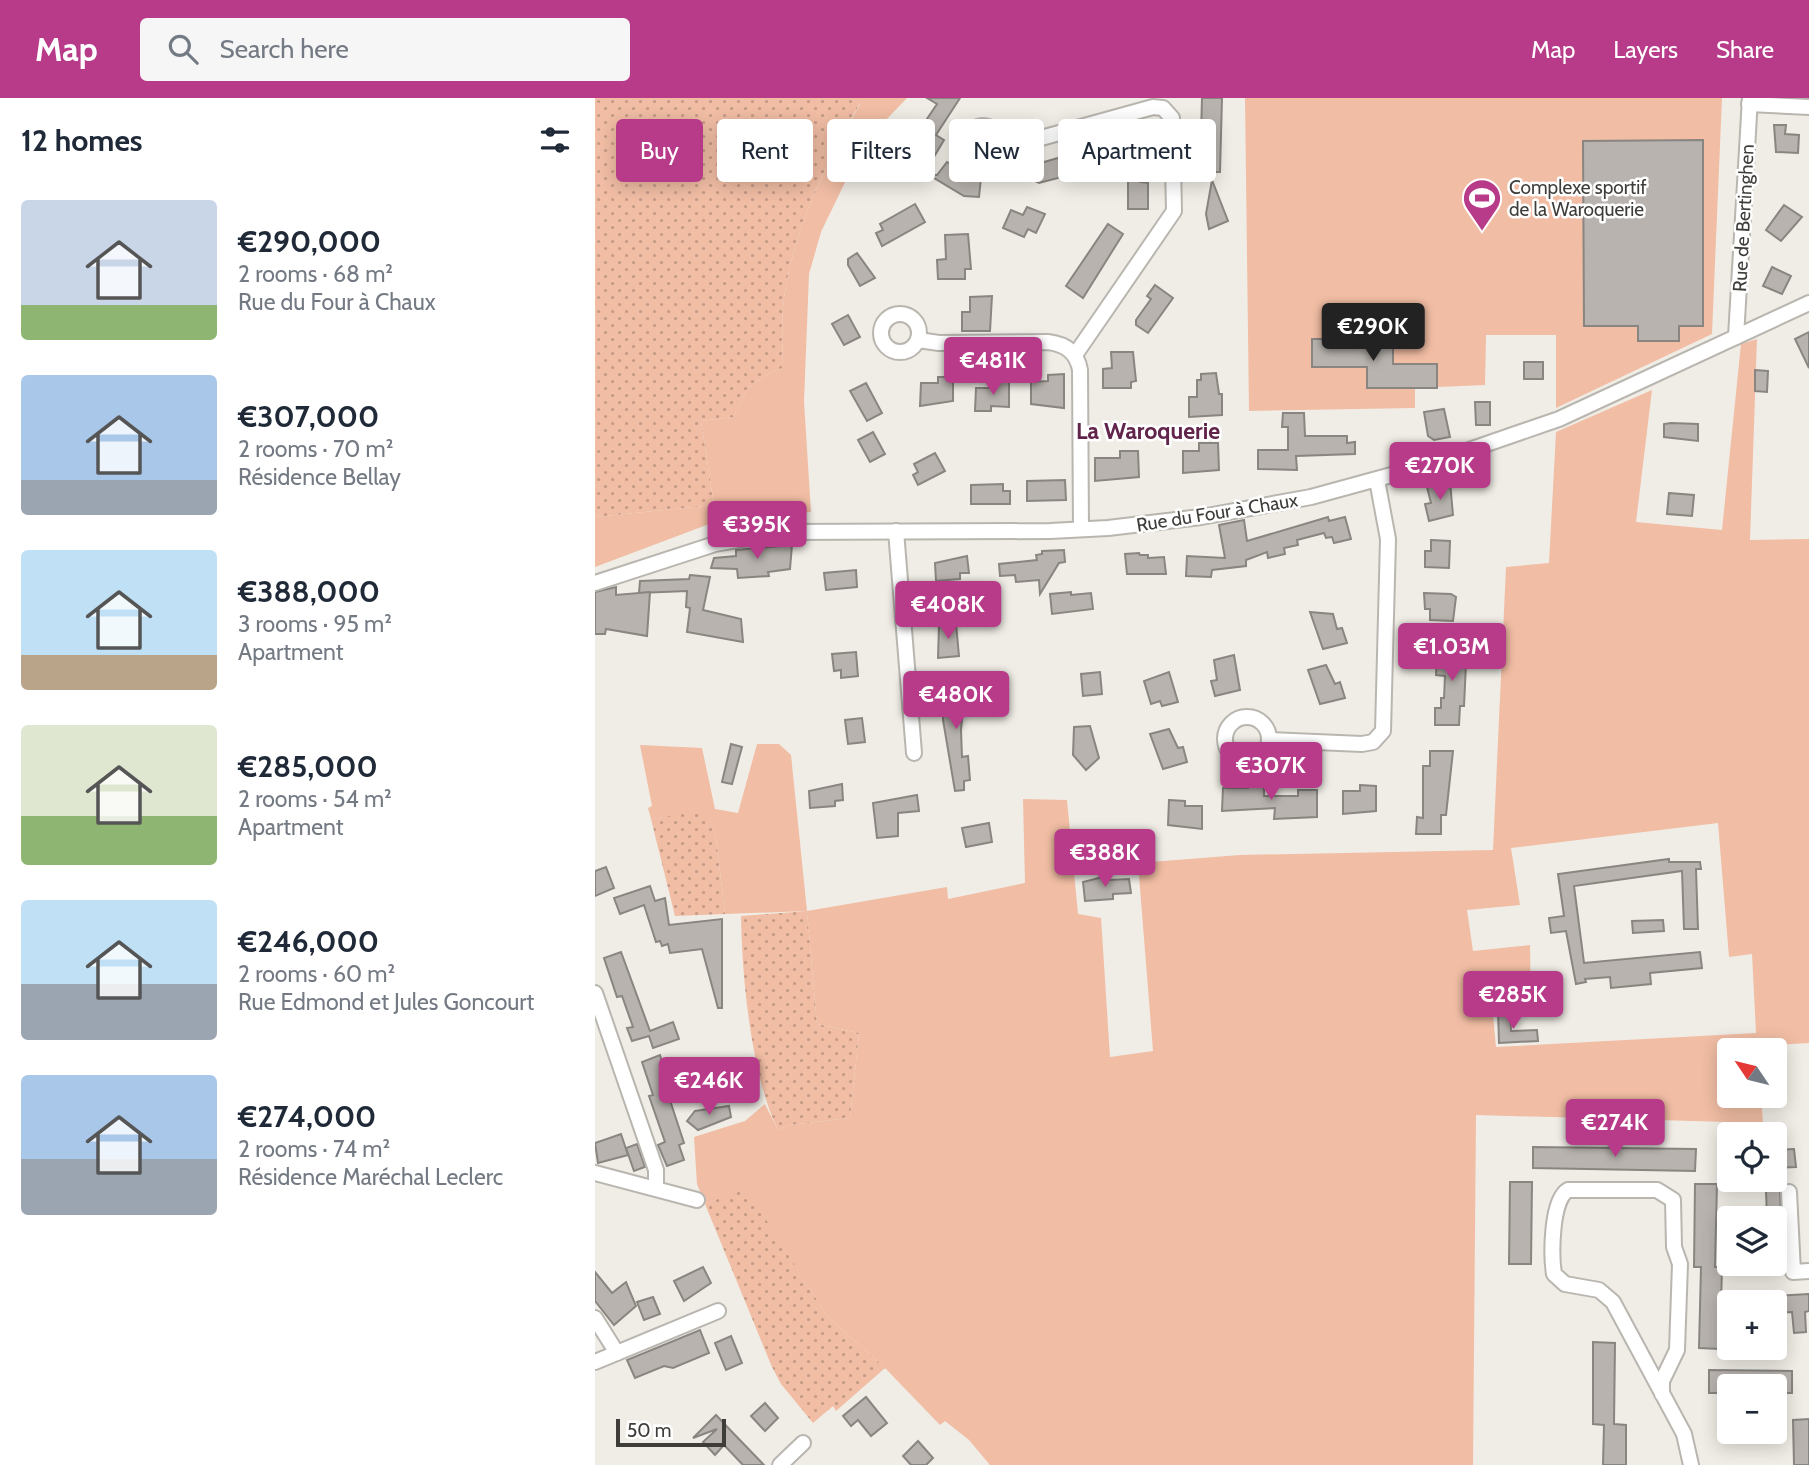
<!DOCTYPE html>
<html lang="en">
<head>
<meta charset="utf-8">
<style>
	:root { --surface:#fff; --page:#f6f6f7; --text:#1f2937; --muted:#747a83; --accent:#b83b8a }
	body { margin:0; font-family:Cabin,sans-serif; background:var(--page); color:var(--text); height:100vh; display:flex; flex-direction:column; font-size:26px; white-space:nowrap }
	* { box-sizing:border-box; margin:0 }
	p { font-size:23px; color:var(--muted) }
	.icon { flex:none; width:38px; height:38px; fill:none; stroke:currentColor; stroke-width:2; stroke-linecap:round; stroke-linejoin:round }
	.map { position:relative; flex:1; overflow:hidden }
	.drawer { display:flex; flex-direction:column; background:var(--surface); width:595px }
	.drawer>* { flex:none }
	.guide { position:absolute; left:21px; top:21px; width:665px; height:63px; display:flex; gap:14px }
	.needle { width:46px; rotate:305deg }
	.tools { position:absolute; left:1122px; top:940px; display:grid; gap:14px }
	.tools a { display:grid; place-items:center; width:70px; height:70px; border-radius:7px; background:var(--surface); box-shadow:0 4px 18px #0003; font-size:35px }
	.scale { position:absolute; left:21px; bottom:18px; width:110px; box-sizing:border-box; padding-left:7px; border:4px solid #3e3d3a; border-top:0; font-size:19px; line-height:24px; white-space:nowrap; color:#3e3d3a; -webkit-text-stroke:5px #fff; paint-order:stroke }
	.price { position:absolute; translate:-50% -60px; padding:0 16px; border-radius:7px; background:var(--accent); color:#fff; font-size:23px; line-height:46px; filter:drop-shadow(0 2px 4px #0008) }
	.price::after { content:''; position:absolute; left:50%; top:42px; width:21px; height:16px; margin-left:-10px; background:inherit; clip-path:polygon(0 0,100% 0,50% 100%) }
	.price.on { background:#222; color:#fff }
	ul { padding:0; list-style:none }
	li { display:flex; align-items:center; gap:21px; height:175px; padding:0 21px }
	li span { display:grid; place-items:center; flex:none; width:196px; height:140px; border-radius:7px; color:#555 }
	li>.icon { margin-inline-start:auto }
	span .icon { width:84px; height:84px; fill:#fffc; stroke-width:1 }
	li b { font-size:30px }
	h2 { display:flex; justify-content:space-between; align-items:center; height:84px; padding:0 21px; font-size:30px }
	.pill { padding:0 24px; border-radius:7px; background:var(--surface); box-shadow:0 4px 18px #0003; font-size:24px; line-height:63px }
	.pill.on { background:var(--accent); color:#fff }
	header { display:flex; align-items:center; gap:42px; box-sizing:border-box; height:98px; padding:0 35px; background:var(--accent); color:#fff }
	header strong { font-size:33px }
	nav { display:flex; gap:38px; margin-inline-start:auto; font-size:24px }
	.search { width:490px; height:63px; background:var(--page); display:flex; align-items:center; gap:18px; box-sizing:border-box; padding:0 24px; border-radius:7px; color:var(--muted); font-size:26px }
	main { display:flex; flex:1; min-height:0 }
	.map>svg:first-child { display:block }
	.grass { fill:#f1bda4; fill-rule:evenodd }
	.garden { fill:url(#garden-dots) }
	.building { fill:#b8b3ae; stroke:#898580; stroke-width:2 }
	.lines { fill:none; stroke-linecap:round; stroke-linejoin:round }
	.minor-casing { stroke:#b9b6b0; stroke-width:18 }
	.minor { stroke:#fff; stroke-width:14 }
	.labels { text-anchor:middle; stroke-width:5; stroke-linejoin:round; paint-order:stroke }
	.poi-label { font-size:19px; fill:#3e3d3a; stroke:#fff; text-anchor:start }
	.street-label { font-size:19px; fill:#3e3d3a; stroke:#fff }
	.quarter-label { font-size:23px; font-weight:bold; fill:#61244a; stroke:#fff }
</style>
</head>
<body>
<header>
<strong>Map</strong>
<div class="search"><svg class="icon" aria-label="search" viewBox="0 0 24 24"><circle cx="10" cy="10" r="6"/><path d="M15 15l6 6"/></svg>Search here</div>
<nav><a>Map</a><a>Layers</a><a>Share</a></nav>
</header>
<main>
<section class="drawer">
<h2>12 homes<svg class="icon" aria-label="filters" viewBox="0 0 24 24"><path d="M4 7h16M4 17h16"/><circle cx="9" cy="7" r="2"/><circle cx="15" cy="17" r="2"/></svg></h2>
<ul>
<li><span style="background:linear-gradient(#c9d6e8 75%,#8fb573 0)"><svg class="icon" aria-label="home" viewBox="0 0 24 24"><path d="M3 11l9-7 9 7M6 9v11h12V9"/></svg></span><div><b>€290,000</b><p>2 rooms · 68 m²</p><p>Rue du Four à Chaux</p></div></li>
<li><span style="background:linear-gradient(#a9c7e8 75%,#9aa5b1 0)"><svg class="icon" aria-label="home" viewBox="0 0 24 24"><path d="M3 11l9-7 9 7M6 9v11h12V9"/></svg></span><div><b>€307,000</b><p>2 rooms · 70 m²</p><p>Résidence Bellay</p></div></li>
<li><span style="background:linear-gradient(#bfe0f5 75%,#b9a48a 0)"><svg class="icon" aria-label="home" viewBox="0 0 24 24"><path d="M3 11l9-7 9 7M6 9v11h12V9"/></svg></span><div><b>€388,000</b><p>3 rooms · 95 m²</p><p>Apartment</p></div></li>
<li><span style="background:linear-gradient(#dfe7d0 65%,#8fb573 0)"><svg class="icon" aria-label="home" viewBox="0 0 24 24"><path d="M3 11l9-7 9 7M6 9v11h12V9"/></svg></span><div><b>€285,000</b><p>2 rooms · 54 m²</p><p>Apartment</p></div></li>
<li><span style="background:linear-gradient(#bfe0f5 60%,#9aa5b1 0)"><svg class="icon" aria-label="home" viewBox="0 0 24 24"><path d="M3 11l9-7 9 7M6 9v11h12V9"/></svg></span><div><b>€246,000</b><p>2 rooms · 60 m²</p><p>Rue Edmond et Jules Goncourt</p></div></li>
<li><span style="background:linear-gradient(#a9c7e8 60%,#9aa5b1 0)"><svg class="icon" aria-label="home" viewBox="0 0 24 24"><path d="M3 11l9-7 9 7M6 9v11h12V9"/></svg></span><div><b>€274,000</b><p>2 rooms · 74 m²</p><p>Résidence Maréchal Leclerc</p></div></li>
</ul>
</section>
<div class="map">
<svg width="1214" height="1367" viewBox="0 0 1214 1367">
	<defs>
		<pattern id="garden-dots" width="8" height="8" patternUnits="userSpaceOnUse" patternTransform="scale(1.75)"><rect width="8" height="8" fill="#f1bda4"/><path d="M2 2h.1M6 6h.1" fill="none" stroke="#c59b87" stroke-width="1.8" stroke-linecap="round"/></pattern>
	</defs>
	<rect width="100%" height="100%" fill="#f0ede6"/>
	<g class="grass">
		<path d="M254,0H312L269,45L226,134L214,176L209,303L216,414L117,425L0,469V419L119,407L106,323L139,319C151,288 157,283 187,270C188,247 186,222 189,200C199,129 231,67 265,6Z"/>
		<path d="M650,0H1127L1117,236L961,310V237H891L890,287L820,290V310L654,313Z"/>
		<path d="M1162,241L1155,442L1214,441V945L1162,948V952H1134V998H1166L1168,1025L881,1017L878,1367H395L374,1342L350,1323L345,1327L290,1270L232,1218L151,1091L110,1106L102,1086L99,1039L150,1023L170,1006L183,1032L194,1027L255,1020L264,935L222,926L212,813L130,816L121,740L112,713L56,721L53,710L57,708L45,647L107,650L120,711L143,715L162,646H184L196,657L212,813L352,789L353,801L430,785L428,701L472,702L483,816L506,820L515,959L558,953L543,765L645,757L898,752L911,469L954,465L961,334L1057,292L1041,424L1127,432L1146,246ZM1123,725L1134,859L1157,856L1161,935L901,949L897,907L936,908L935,847L878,853L872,812L925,807L916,750Z"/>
	</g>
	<g class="garden">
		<path d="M0,0H254L265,5C231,67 199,129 189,200C186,222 188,247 187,270C157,283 151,288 139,319L106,323L119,407L0,419Z"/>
		<path d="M112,712L121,740L130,816L80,818L56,721Z"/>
		<path d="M212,813L222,926L264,935L255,1020L194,1027L183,1032C156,977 147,879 146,818Z"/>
		<path d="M151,1090L232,1218L290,1270L241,1313L238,1308L218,1325L186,1286L177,1269L110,1106Z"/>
	</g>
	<g class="building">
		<path d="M332,0H365L341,37L349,42L340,57L317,43L342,6Z"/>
		<path d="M607,0H627L625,74H605Z"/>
		<path d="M1179,27H1191L1190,36L1204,37L1203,55L1181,54Z"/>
		<path d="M541,32L549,49L518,63L510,46Z"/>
		<path d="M1108,42V228H1084V243H1043V228H989L988,43Z"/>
		<path d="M473,57L478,76L444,85L436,81L432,69Z"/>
		<path d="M352,64L365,72L362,79L386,80L384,99L369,98L334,77H342Z"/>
		<path d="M546,74L545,84L553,85V111H533V75Z"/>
		<path d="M617,82L633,123L614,131L611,116Z"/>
		<path d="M320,106L330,124L287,148L281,135L288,132L285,126Z"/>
		<path d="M1189,107L1207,119L1186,143L1171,132Z"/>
		<path d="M432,109L450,116L441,135L433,131L429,139L408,130L416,112L428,117Z"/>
		<path d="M513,126L528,136L488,200L471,188Z"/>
		<path d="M373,136L376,171H370V181H343L342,162L351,161L350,137Z"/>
		<path d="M262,155L280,180L265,188L253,167V161Z"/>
		<path d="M1177,169L1196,178L1187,196L1168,188Z"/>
		<path d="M560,187L578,200L553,235L541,227V222L556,201L552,198Z"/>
		<path d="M397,198L395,233H367V214H375V199Z"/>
		<path d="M253,217L265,239L249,247L237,226Z"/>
		<path d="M1214,234V270L1200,241Z"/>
		<path d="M717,241H798V266H842V290H772V269H717Z"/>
		<path d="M516,254H538L541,283L536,284V290H508V271L517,270Z"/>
		<rect x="929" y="264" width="19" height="17"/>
		<path d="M1160,272L1173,273L1172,294L1160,293Z"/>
		<path d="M621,275L624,296H627V317L594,319V299H602V282H606V276Z"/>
		<path d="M469,276V310L436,306V284L453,283V277Z"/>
		<path d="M343,279H358V303L325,308L326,285H343Z"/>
		<path d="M398,284H414V309L396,308V313H380L381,290H397Z"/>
		<path d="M271,285L287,315L272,323L255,293Z"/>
		<path d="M880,304H895V327H881Z"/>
		<path d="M849,311L855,339L839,342L833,338L829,314Z"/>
		<path d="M688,315H709L710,338H752V345L760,344V356L701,358L702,372L663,371V352H693V329H687Z"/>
		<path d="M1076,325L1103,326V343L1069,339V326Z"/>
		<path d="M278,334L290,356L275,364L263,342Z"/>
		<path d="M604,345H623L624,372L588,375V353H604Z"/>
		<path d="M525,353H543L544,379L500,383V360H525Z"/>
		<path d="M340,355L350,373L323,387L318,377L323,374L319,366Z"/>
		<path d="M470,382L471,402L432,403V383Z"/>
		<path d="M855,384L858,417L834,423L830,406L836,405L832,389Z"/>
		<path d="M408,386V393H415V406H376V387Z"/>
		<path d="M1074,395L1099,397L1097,418L1072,416Z"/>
		<path d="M733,419L734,423L750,419L756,441L739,445L737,439L731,440L729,435L702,442L703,447L689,450L690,456L673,460L672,454L651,462V468L617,472L616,479L591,478L592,458L630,460L624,427L649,422L652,443Z"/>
		<path d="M836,442L855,443L854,470L830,469V453H836Z"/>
		<path d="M197,447L195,471L173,474L174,478L143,480L142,471L116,470L119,460L141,458V452Z"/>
		<path d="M469,452L470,464L464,465L445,496L444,482L421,484L420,477L405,478L404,466L442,462L441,457L447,456V453Z"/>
		<path d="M544,455L545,457H553V460L569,459L571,476H532L530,456Z"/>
		<path d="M372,458L374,475H365V481L341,483L340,465Z"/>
		<path d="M261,472L262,489L231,492L229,475Z"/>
		<path d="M95,477L115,479L108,512L146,521L148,544L92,534L95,510L91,509L92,493L44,495L45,483L94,481Z"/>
		<path d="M21,489V497L55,494L52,538L11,531L10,536H0V494Z"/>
		<path d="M476,494V497L496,495L498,511L457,516L455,496Z"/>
		<path d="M829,495L856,496L861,499L858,523L835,522V511H830Z"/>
		<path d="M715,514L738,516L742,531L747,530L752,545L728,551Z"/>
		<path d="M361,526L364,558L343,560L344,527Z"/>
		<path d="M849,544H872L869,608H865L864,627H840V610H846V600H849L850,578L841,577L842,558L849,559Z"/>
		<path d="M261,554L263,578L246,580V572L239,573L237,556Z"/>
		<path d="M639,557L645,592L620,598L616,583L622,582L619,562Z"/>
		<path d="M731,567L740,586L745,584L750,600L725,606L713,572Z"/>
		<path d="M505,574L507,596L488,598L486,576Z"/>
		<path d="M574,574L583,604L567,608L565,603L556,606L549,583Z"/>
		<path d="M375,585V611H368L366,632L367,659L373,658L375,682L369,683V692L360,693L348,622L349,588Z"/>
		<path d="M267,620L270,644L253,646L250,622Z"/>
		<path d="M495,628L504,660L491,672L478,657L479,629Z"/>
		<path d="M574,631L583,650L588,649L592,664L568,671L555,636Z"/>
		<path d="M136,646L147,649L137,686L127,684Z"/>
		<path d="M835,653H858L851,717H846V736H821L822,719L828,720V668H835Z"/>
		<path d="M653,685L669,686V698H703V692H722V719L679,721L680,710L627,713L628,690H653Z"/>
		<path d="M247,686L248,702L240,703V708L215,710L214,693Z"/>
		<path d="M765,687L781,688V713L748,716V693H765Z"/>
		<path d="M322,697L324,713L303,715V738L282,740L278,705Z"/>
		<path d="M574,702L590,703V708H607V731L573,727Z"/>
		<path d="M394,725L397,744L371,749L367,730Z"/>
		<path d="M1074,761V764H1105L1106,771H1101L1103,831H1089L1087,773L979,788L989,865L1105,854L1107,870L1055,875L1056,886L1016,890L1015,879L990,881L991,884L981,886L971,833L956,835L954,820L969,818L963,776Z"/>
		<path d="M11,769L19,790L0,798V773Z"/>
		<path d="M512,778L513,782L534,781L536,795L518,796V801L490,803L488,784Z"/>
		<path d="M55,788L60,803L70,800L74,827L127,821V910H123L107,851L75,855L73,846L67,848L65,843L61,844L49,807L25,816L19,800Z"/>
		<path d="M1068,822L1069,833L1038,835L1037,823Z"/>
		<path d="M26,854L55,933L78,924L84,941L58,950L54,938L37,943L32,930L38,929L27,898L22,899L9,860Z"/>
		<path d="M903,912H915L916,933L942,932L943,943L904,945Z"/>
		<path d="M65,957L72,979L68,981L89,1045L84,1047L89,1062L72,1068L63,1047L70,1044L54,998L58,997L47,964Z"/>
		<path d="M134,1008L136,1019L103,1032L92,1023L100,1013Z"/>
		<path d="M26,1036L33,1057L3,1065L0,1045Z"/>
		<path d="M42,1046L50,1069L39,1073L31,1050Z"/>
		<path d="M938,1049L1101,1051L1100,1073L938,1070Z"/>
		<path d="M1199,1051L1201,1069L1180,1070V1052Z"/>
		<path d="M915,1084H937L936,1166H914Z"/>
		<path d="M1100,1086H1122L1120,1169H1127L1125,1251L1104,1250L1106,1169H1099Z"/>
		<path d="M1185,1092L1186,1120H1172L1171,1093Z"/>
		<path d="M108,1169L116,1185L89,1203L79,1183Z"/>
		<path d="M0,1174L17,1195L31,1184L41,1208L19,1227L0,1203Z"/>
		<path d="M1214,1196V1213L1210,1214L1211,1234L1199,1235L1197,1214L1180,1215V1198Z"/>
		<path d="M58,1199L65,1216L49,1222L42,1204Z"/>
		<path d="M105,1232L114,1255L78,1270L69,1268L40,1280L32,1262Z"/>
		<path d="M136,1238L147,1265L131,1272L120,1245Z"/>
		<path d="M998,1244L1020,1245L1019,1326L1031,1327V1367H1008L1009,1327L998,1326Z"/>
		<path d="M1114,1272L1197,1273V1295H1180V1288H1134V1295H1114Z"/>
		<path d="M271,1299L292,1325L276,1338L263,1322L256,1328L248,1318Z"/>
		<path d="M170,1305L183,1320L170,1333L156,1318Z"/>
		<path d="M121,1317L140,1337L169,1367H148L129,1347L120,1357L108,1344L122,1331L98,1340Z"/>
		<path d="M1214,1321V1367H1199L1198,1322Z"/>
		<path d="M323,1343L338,1360L331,1367H316L308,1358Z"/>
	</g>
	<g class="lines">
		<g class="minor-casing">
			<g id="minor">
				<path d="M1154,6L1214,9"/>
				<circle cx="388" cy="41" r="13"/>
				<path d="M400,45H428L558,9L568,10L577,20L579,113L480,257"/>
				<circle cx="305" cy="235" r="19"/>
				<path d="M1141,239L1155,0"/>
				<path d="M323,242L344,245L453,244C470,246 482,254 485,272L486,431"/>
				<path d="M301,433L319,655"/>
				<path d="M0,485L120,446L189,434L455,433L513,430L606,419L716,399L822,370L964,321L1214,205"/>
				<circle cx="652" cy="641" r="22"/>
				<path d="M674,642L767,646L778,644L788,633L793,441L782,382"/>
				<path d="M0,895L61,1072V1090"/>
				<path d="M0,1075L102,1102"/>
				<path d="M1194,1094L1198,1174L1214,1173"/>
				<path d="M0,1220L22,1255"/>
				<path d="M0,1264L123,1213"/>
				<path d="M1067,1296V1283L1082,1252L1085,1166L1079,1149L1078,1102L1062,1092H973C956,1102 956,1157 959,1176L970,1186L1004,1192L1018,1204L1089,1336L1096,1367"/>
				<path d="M185,1367L208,1345"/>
			</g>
		</g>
		<use href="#minor" class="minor"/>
	</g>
	<defs>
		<g id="stadium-pin" transform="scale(2.0125)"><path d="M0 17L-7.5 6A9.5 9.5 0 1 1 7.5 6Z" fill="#b83b8a" stroke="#fff"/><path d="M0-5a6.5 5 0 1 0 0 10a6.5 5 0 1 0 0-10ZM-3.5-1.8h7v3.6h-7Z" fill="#fff"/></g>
	</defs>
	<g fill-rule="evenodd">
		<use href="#stadium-pin" x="887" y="100"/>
	</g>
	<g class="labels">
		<g class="poi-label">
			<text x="914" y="96">Complexe sportif<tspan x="914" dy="22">de la Waroquerie</tspan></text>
		</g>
		<g class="street-label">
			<text transform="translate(1148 120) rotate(-87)" y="7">Rue de Bertinghen</text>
			<text transform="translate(622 414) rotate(-9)" y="7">Rue du Four à Chaux</text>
		</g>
		<g class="quarter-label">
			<text x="553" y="341">La Waroquerie</text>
		</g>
	</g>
</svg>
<div class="tools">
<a><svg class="needle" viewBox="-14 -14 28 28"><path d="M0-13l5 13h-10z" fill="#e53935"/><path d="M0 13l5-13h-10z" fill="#747a83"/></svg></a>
<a><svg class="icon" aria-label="locate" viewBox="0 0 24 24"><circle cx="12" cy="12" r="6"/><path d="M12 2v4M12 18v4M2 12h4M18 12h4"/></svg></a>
<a><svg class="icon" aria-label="layers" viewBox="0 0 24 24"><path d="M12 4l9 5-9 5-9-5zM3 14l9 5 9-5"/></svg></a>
<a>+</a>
<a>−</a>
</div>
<div class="scale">50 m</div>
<b class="price on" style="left:778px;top:265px">€290K</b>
<b class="price" style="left:398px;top:299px">€481K</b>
<b class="price" style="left:845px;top:404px">€270K</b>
<b class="price" style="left:162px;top:463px">€395K</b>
<b class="price" style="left:353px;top:543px">€408K</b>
<b class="price" style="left:857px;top:585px">€1.03M</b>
<b class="price" style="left:361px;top:633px">€480K</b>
<b class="price" style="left:676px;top:704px">€307K</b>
<b class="price" style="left:510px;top:791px">€388K</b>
<b class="price" style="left:918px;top:933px">€285K</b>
<b class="price" style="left:114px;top:1019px">€246K</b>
<b class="price" style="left:1020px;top:1061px">€274K</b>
<div class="guide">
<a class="pill on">Buy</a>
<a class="pill">Rent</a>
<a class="pill">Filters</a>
<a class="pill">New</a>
<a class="pill">Apartment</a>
</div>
</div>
</main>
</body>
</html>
